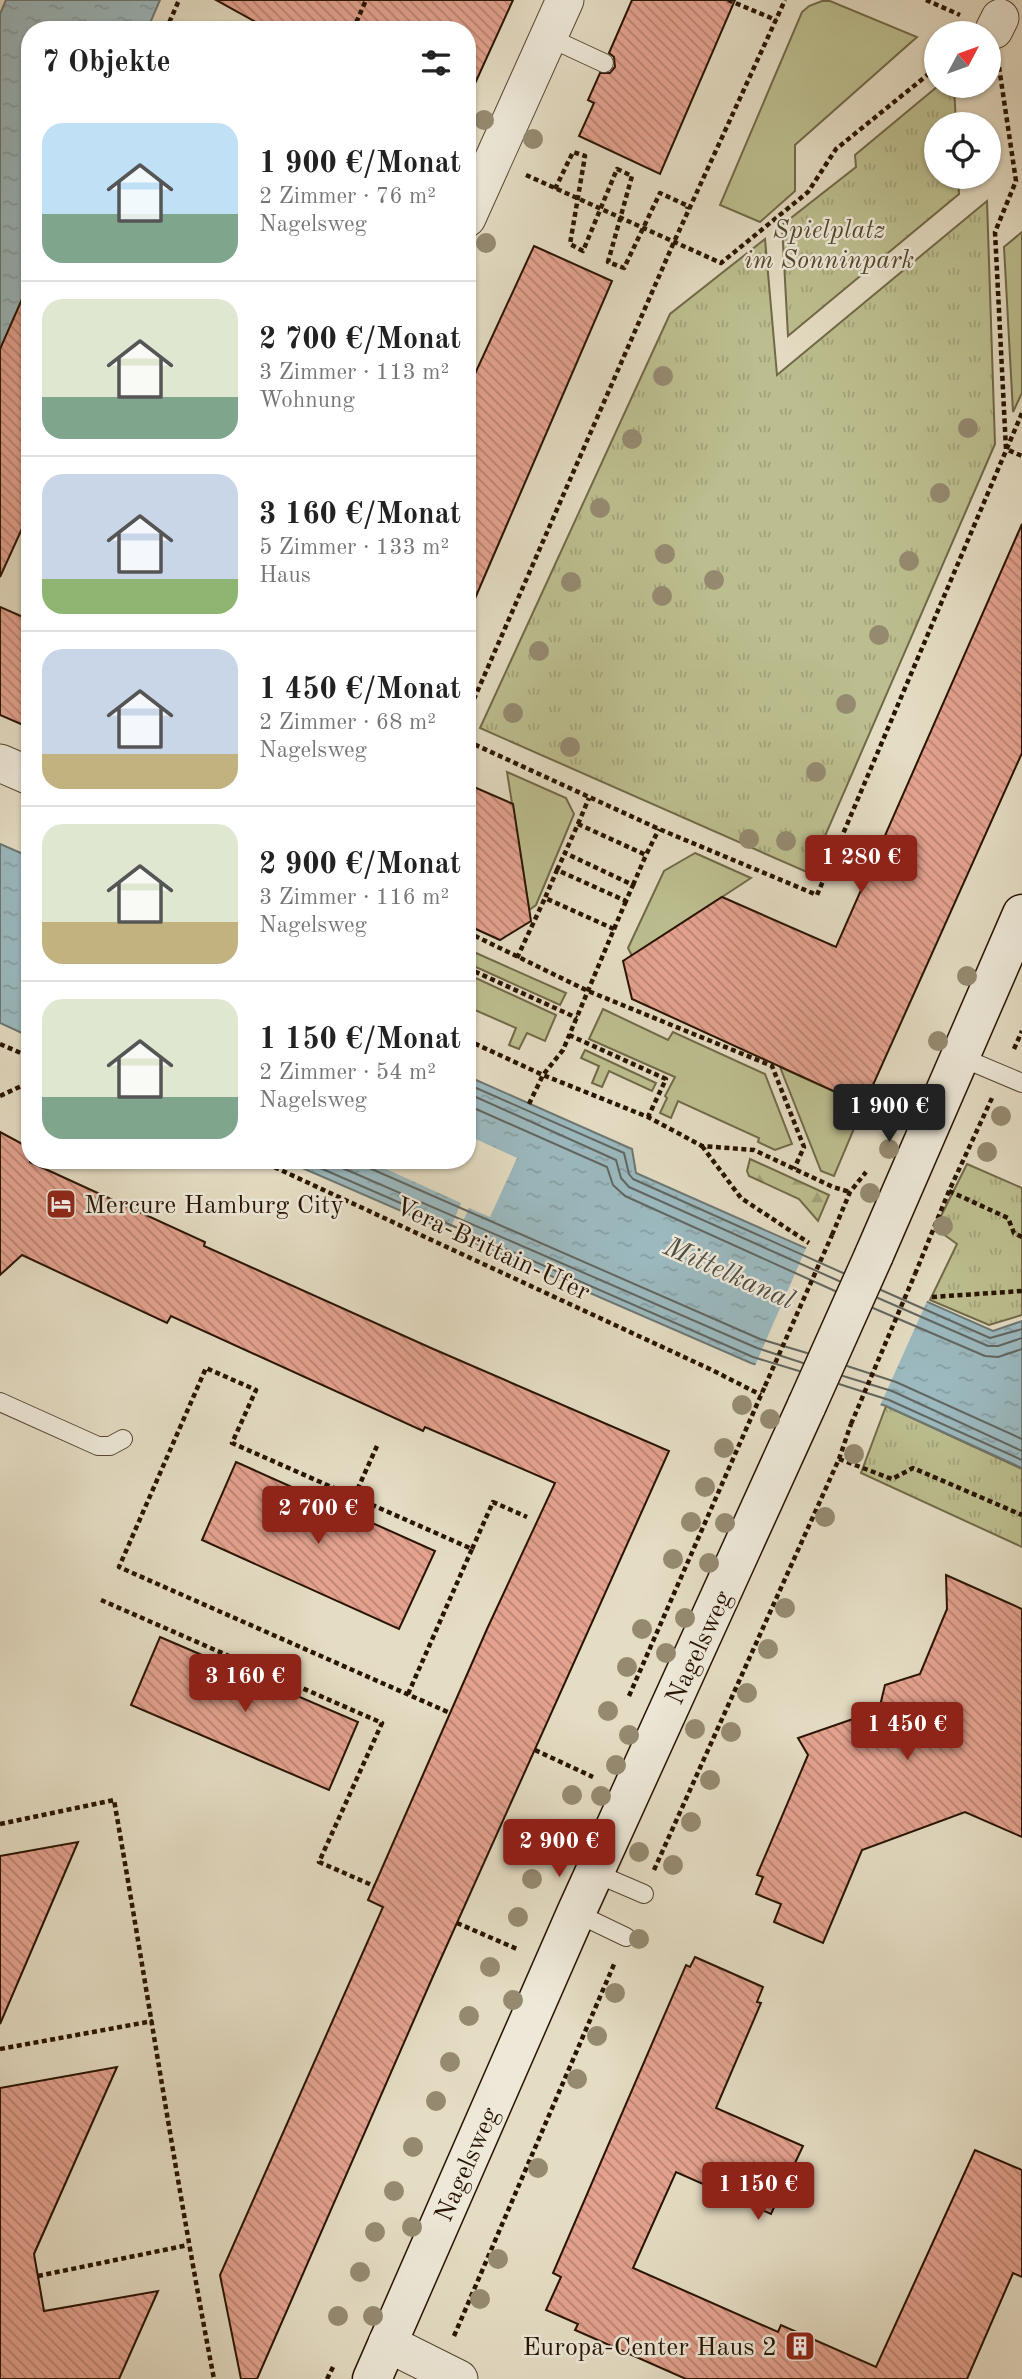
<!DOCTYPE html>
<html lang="de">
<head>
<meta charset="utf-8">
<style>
	:root { --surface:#fff; --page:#f2f2f2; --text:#222; --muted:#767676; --line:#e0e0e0; --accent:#8f2418 }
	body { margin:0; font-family:"Old Standard TT",serif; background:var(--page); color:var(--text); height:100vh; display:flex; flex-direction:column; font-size:26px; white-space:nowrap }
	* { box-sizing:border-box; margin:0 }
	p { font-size:23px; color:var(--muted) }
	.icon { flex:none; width:38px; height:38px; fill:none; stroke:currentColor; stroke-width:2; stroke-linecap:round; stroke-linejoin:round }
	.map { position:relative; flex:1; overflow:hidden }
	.details { position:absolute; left:21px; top:21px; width:455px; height:1148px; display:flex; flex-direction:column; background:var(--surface); border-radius:28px; box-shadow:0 2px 5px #0004 }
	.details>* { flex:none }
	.needle { width:46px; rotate:49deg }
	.controls { position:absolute; left:924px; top:21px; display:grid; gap:14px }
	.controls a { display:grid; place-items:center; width:77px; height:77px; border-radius:50%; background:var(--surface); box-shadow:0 2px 5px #0004; font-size:35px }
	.price { position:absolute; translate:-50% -60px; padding:0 16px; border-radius:7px; background:var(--accent); color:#fff; font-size:23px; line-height:46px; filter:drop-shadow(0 2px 4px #0008) }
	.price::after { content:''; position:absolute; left:50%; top:42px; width:21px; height:16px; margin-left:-10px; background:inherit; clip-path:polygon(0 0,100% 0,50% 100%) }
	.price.active { background:#222; color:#fff }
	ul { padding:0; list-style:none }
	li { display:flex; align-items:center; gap:21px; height:175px; padding:0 21px }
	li+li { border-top:2px solid var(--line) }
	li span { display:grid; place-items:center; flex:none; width:196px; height:140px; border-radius:21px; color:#555 }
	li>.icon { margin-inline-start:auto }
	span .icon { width:84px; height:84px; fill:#fffc; stroke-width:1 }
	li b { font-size:30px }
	h2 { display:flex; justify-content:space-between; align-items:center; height:84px; padding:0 21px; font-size:30px }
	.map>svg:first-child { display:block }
	.green { fill:#bcbe8f; stroke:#726948; stroke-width:2 }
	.forest { fill:url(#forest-firs); stroke:#726948; stroke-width:2 }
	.park { fill:url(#park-tufts); stroke:#726948; stroke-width:2 }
	.water { fill:url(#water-ripples); stroke:#6d7773; stroke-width:2 }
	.pier { fill:#e4dcc3 }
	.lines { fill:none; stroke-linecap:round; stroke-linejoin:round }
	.shore { stroke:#626660; stroke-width:2 }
	.building { fill:url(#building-back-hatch); stroke:#291402; stroke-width:2 }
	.lane-casing { stroke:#584632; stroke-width:20 }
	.street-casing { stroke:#584632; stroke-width:39 }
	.secondary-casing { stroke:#291402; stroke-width:41 }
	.path { stroke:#291402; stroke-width:4.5; stroke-dasharray:5 3.5; stroke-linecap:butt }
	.lane { stroke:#ede8d8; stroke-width:18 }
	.street { stroke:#ede8d8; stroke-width:37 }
	.secondary { stroke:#ede8d8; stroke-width:38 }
	.secondary-bridge-casing { stroke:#291402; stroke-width:41; stroke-linecap:butt }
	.path-bridge { stroke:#291402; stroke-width:4.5; stroke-dasharray:5 3.5; stroke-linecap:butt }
	.secondary-bridge { stroke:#ede8d8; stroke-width:38 }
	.tree { fill:#958a70 }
	.labels { text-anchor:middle; stroke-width:5; stroke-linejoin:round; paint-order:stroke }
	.park-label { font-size:26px; font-style:italic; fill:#55472c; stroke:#ede8d8 }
	.poi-label { font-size:26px; fill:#291402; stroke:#ede8d8; text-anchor:start }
	.street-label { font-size:26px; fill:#291402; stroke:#ede8d8 }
	.water-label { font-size:28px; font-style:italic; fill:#514e44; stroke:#ede8d8 }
</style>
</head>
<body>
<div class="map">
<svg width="1022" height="2379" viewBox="0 0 1022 2379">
	<defs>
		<pattern id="forest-firs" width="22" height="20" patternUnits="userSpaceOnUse" patternTransform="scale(1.75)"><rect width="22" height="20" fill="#bcbe8f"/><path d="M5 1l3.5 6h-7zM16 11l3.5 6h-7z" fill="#a2a27a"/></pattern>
		<pattern id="park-tufts" width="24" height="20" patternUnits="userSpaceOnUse" patternTransform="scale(1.75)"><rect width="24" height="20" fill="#bcbe8f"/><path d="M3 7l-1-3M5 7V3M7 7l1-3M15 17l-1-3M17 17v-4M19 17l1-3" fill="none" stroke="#a2a27a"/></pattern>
		<pattern id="water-ripples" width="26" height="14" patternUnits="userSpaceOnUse" patternTransform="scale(1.75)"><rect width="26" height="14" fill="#9bb9bf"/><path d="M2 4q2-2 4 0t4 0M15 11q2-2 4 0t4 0" fill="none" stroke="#869ea2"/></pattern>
		<pattern id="building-back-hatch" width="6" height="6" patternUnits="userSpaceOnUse" patternTransform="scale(1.75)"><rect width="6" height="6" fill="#e4a28f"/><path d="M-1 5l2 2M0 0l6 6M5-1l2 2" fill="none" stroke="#b98373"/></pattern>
	</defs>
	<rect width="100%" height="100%" fill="#e4dcc3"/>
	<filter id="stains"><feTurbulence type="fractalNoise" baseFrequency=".00286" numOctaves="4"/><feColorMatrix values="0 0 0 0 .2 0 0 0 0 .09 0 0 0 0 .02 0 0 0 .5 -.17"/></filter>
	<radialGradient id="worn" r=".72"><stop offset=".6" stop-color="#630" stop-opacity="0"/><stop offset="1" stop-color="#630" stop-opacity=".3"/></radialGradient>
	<g class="green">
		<path d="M822,1H830L917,37L795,145V191L760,222L720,205L802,12L809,6Z"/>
		<path d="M1022,232V393L1013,412L1004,247Z"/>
		<path d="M507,772L566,798L574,814L536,905L529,910Z"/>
		<path d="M695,853L751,878L632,956L628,948L664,871Z"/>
		<path d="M467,949L566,993L560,1005L467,963Z"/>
		<path d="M467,974L556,1015L545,1041L527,1033L519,1049L509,1045L516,1028L475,1010L467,1026Z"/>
		<path d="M603,1009L668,1040L673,1032L765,1074L792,1144L775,1150L758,1142L759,1138L678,1101L671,1118L660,1113L667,1098L665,1096L675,1077L589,1039Z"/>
		<path d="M585,1050L656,1083L652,1091L609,1071L602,1087L592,1083L599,1066L581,1058Z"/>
		<path d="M780,1067L864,1105L834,1176L821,1171Z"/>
	</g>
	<path class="forest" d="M750,1159L829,1195L818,1221L799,1199L749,1176L747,1171Z"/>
	<g class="park">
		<path d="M938,86H954L956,124H936V177H958L959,194L788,336L782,225L856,167L855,155Z"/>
		<path d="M987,201L995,444L809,873L480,728L670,314L765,239L777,375Z"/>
		<path d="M967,1164L1022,1188V1315L989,1325L930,1300L957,1244L935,1228Z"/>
		<path d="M886,1406L1022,1469V1547L861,1473Z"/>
	</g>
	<g class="water">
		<path d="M6,0H160L147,30H30V297L0,362V14Z"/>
		<path d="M0,844L30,857V1033L24,1034L0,1023Z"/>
		<path d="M467,1076L632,1149L636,1173L993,1331L1022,1321V1468L886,1406L751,1363L284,1160H467Z"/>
	</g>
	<g class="pier">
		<path d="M467,1135L517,1158L490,1217L469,1208L457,1235L449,1232L461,1203L366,1160H467Z"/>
		<path d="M807,1246L928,1299L879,1408L754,1368Z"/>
	</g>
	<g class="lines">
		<g class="shore">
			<path d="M467,1084L624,1153L629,1174L633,1179L843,1273"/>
			<path d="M467,1093L616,1160L621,1178L629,1187L839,1281"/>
			<path d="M467,1105L607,1167L613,1185L625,1196L835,1291"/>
			<path d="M302,1160L753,1357L799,1371"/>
			<path d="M324,1160L757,1348L803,1363"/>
			<path d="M351,1160L760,1339L807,1353"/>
			<path d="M881,1290L990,1338L1022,1329"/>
			<path d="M878,1298L988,1346H998L1022,1338"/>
			<path d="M873,1308L985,1356L998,1357L1022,1349"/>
			<path d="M847,1366L896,1382L1022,1439"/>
			<path d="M843,1376L892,1391L1022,1451"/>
			<path d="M839,1384L889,1400L1022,1460"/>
		</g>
	</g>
	<g class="building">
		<path d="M216,0H513L467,101V30H270Z"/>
		<path d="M632,0H735L660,174L579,136L594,103L588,100L600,73H610L615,67L614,57L609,53Z"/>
		<path d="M534,246L612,281L467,617V391Z"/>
		<path d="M30,281V511L0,577V349Z"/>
		<path d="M1022,524V753L864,1105L632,999L623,961L722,897L836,947Z"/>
		<path d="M0,607L30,620V728L0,715Z"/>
		<path d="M467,784L513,804L531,921L500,940L467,925Z"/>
		<path d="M0,1132L30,1148V1162L205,1242L204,1246L431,1348L669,1451L434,1974L257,2379H241L220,2275L383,1907L368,1900L487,1629L555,1483L425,1427L423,1431L171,1316L167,1323L22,1255L0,1275Z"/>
		<path d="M236,1462L435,1551L399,1629L202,1540Z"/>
		<path d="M946,1575L1022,1609V1837L965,1812L862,1850L823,1943L774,1922L781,1904L756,1894L763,1877L757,1875L808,1755L798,1738L879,1710L885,1685L920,1674L947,1609Z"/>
		<path d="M160,1637L358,1722L329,1790L131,1705Z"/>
		<path d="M78,1842L0,2024V1856Z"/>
		<path d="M695,1957L763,1987L757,2002L761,2003L716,2108L803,2146L771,2214L676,2172L633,2268L778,2332L781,2325L876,2367L975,2150L1022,2170V2277L1013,2273L967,2379H686L575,2330L578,2324L546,2310L561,2277L553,2273L686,1965L690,1967Z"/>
		<path d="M117,2067L34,2254L44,2311L158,2291L119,2379H0V2088Z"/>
	</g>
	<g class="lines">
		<g class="lane-casing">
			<g id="lane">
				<path d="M548,37L604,63"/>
				<path d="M958,1056L1022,1083"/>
				<path d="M0,1402L98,1446H110L123,1439"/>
				<path d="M595,1873L644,1894"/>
				<path d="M576,1913L626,1937"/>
			</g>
		</g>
		<g class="street-casing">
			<g id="street">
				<path d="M994,30L1000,18"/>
				<path d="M467,218L565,0"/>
				<path d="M0,763L30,776"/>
				<path d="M387,2343L459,2379"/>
			</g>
		</g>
		<g class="secondary-casing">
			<g id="secondary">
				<path d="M874,1255L1022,914"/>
				<path d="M372,2379L576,1913L807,1405"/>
			</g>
		</g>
		<g class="path">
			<path d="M728,0L776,20"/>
			<path d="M926,0L960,15"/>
			<path d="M166,30L179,0"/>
			<path d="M353,30L366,0"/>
			<path d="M999,67L1016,181L995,232L1006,449L1022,456"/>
			<path d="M526,175L721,263L808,192L836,149L936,68"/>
			<path d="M555,189L573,152L585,156L570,244L583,251L617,169L632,176L608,262L624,268L660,193L688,206L687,209"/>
			<path d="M467,715L674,242L785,0"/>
			<path d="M467,741L659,829L817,895L1022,413"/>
			<path d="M578,824L589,798"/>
			<path d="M557,870L565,853"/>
			<path d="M633,885L646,855"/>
			<path d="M614,929L626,901"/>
			<path d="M467,932L588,991L772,1066L804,1147L794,1169"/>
			<path d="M517,958L545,898"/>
			<path d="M467,968L577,1018"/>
			<path d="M569,1035L666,1079L648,1117"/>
			<path d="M467,1040L543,1075L648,1117L702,1146L754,1150L833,1187L850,1192"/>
			<path d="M0,1044L30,1057"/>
			<path d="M1014,1049L1022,1031"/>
			<path d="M0,1096L30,1082"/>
			<path d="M529,1104L543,1075L563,1050L614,929L545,898L557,870L626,901L633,885L565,853L578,824L646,855L659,829"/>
			<path d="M702,1146L741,1198L809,1243"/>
			<path d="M259,1160L712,1370L761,1395"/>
			<path d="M949,1191L1008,1218L1014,1233L1022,1237"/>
			<path d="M832,1235L850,1192L866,1172"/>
			<path d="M915,1274L949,1191L992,1098"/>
			<path d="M932,1297L1022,1291"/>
			<path d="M839,1459L892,1479L913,1468L1022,1515"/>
			<path d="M354,1497L377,1446"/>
			<path d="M472,1549L493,1502L527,1517"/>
			<path d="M101,1600L382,1723L319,1862L374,1886"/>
			<path d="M408,1694L472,1549L232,1443L256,1390L206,1368L119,1567L450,1713"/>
			<path d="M629,1696L765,1386"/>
			<path d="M535,1750L593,1777"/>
			<path d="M0,1824L114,1800C148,1993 177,2187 214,2379"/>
			<path d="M654,1870L839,1459L851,1424"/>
			<path d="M457,1923L517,1949"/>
			<path d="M0,2049L153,2021"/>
			<path d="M38,2276L188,2245"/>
			<path d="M454,2336L615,1962"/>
			<path d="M327,2379L333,2367"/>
		</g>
		<use href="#lane" class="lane"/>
		<use href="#street" class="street"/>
		<use href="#secondary" class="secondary"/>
		<g class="secondary-bridge-casing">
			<path id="secondary-bridge" d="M807,1405L874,1255"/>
		</g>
		<g class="path-bridge">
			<path d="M765,1386L832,1235"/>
			<path d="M851,1424L915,1274"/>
		</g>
		<use href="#secondary-bridge" class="secondary-bridge"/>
	</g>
	<g class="tree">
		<circle cx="484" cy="120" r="10"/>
		<circle cx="533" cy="139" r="10"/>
		<circle cx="486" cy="243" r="10"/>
		<circle cx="663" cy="376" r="10"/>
		<circle cx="968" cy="428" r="10"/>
		<circle cx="632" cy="439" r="10"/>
		<circle cx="940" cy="493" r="10"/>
		<circle cx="600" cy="508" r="10"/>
		<circle cx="665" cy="554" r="10"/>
		<circle cx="909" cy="561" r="10"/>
		<circle cx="714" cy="580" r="10"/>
		<circle cx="571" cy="582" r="10"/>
		<circle cx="662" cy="596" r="10"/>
		<circle cx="879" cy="635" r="10"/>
		<circle cx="539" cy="651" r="10"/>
		<circle cx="846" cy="704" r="10"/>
		<circle cx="513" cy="713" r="10"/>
		<circle cx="570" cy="747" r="10"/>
		<circle cx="816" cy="772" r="10"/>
		<circle cx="749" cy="839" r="10"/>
		<circle cx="786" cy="841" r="10"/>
		<circle cx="967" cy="976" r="10"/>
		<circle cx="938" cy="1041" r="10"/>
		<circle cx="1001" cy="1116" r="10"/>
		<circle cx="889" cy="1149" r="10"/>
		<circle cx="987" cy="1152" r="10"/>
		<circle cx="870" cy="1193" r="10"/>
		<circle cx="943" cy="1226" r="10"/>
		<circle cx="742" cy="1405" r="10"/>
		<circle cx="770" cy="1419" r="10"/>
		<circle cx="724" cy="1448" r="10"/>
		<circle cx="854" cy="1454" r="10"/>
		<circle cx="705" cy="1487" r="10"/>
		<circle cx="825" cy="1517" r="10"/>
		<circle cx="691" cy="1522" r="10"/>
		<circle cx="725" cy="1523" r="10"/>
		<circle cx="673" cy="1559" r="10"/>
		<circle cx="709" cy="1563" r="10"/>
		<circle cx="785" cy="1608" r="10"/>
		<circle cx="685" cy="1618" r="10"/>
		<circle cx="642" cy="1629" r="10"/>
		<circle cx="768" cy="1649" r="10"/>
		<circle cx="666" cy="1653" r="10"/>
		<circle cx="627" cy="1667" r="10"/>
		<circle cx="747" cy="1693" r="10"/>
		<circle cx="608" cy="1711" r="10"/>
		<circle cx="695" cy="1729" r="10"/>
		<circle cx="731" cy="1732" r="10"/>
		<circle cx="629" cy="1735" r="10"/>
		<circle cx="616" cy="1765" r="10"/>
		<circle cx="710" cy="1780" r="10"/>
		<circle cx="572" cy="1795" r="10"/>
		<circle cx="601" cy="1796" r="10"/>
		<circle cx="691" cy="1822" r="10"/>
		<circle cx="550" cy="1838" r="10"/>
		<circle cx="639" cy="1852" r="10"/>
		<circle cx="673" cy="1865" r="10"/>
		<circle cx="532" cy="1879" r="10"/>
		<circle cx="518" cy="1917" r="10"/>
		<circle cx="639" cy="1939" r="10"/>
		<circle cx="490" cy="1967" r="10"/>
		<circle cx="615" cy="1993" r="10"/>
		<circle cx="513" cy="2000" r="10"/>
		<circle cx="469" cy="2016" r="10"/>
		<circle cx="597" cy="2036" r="10"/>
		<circle cx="450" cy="2062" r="10"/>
		<circle cx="577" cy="2079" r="10"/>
		<circle cx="436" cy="2101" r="10"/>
		<circle cx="413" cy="2147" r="10"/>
		<circle cx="538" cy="2168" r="10"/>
		<circle cx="394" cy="2191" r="10"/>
		<circle cx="412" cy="2227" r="10"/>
		<circle cx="375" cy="2232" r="10"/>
		<circle cx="498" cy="2259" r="10"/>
		<circle cx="360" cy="2272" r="10"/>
		<circle cx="480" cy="2299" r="10"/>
		<circle cx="338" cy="2316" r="10"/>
		<circle cx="373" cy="2316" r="10"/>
	</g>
	<defs>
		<g id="hotel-square" transform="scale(1.575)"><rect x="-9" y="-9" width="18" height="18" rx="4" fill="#8f2418" stroke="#ede8d8"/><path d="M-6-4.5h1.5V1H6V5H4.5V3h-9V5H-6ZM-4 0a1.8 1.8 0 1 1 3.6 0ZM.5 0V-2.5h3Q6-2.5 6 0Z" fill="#fff"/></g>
		<g id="building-square" transform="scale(1.575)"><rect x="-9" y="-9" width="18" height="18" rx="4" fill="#8f2418" stroke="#ede8d8"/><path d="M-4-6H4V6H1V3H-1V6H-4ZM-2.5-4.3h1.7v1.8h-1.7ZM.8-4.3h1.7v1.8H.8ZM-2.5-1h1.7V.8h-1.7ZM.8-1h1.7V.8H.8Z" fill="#fff"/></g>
	</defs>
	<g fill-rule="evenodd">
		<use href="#hotel-square" x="61" y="1204"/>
		<use href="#building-square" x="800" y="2346"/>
	</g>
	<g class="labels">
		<g class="park-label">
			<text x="829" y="238">Spielplatz<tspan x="829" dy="30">im Sonninpark</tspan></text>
		</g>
		<g class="poi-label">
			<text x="84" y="1213">Mercure Hamburg City</text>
			<text x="777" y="2355" text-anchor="end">Europa-Center Haus 2</text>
		</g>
		<g class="street-label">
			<text transform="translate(493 1248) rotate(25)" y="9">Vera-Brittain-Ufer</text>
			<text transform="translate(698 1647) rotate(-65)" y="9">Nagelsweg</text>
			<text transform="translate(466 2164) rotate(-66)" y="9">Nagelsweg</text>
		</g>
		<g class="water-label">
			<text transform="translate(730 1272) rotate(24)" y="10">Mittelkanal</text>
		</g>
	</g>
	<rect width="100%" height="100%" filter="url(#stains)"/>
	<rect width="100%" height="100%" fill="url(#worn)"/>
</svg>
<div class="controls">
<a><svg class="needle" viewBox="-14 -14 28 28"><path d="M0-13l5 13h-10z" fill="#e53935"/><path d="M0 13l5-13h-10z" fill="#767676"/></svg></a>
<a><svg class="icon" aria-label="locate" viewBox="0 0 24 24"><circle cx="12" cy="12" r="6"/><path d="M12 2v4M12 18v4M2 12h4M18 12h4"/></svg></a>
</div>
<b class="price" style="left:861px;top:895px">1 280 €</b>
<b class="price active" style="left:889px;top:1144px">1 900 €</b>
<b class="price" style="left:318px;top:1546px">2 700 €</b>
<b class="price" style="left:245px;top:1714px">3 160 €</b>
<b class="price" style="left:907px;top:1762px">1 450 €</b>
<b class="price" style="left:559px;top:1879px">2 900 €</b>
<b class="price" style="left:758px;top:2222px">1 150 €</b>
<section class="details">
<h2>7 Objekte<svg class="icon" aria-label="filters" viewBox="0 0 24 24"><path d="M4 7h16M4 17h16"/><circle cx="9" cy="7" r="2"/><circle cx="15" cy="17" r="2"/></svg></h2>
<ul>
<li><span style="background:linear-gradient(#bfe0f5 65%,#7fa58c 0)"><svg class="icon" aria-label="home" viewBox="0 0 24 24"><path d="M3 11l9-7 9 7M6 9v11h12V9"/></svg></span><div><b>1 900 €/Monat</b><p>2 Zimmer · 76 m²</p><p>Nagelsweg</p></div></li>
<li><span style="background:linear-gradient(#dfe7d0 70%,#7fa58c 0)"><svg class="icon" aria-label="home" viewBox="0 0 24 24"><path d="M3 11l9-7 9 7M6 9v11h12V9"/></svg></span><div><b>2 700 €/Monat</b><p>3 Zimmer · 113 m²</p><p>Wohnung</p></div></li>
<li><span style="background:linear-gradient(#c9d6e8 75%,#8fb573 0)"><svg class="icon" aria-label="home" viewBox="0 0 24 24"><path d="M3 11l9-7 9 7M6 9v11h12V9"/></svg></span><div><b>3 160 €/Monat</b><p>5 Zimmer · 133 m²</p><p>Haus</p></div></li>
<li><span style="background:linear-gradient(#c9d6e8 75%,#c2b280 0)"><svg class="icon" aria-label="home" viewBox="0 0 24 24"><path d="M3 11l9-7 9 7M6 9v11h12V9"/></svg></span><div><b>1 450 €/Monat</b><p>2 Zimmer · 68 m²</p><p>Nagelsweg</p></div></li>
<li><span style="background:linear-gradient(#dfe7d0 70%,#c2b280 0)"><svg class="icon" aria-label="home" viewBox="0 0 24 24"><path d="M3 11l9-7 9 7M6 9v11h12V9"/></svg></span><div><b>2 900 €/Monat</b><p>3 Zimmer · 116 m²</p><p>Nagelsweg</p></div></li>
<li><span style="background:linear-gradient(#dfe7d0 70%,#7fa58c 0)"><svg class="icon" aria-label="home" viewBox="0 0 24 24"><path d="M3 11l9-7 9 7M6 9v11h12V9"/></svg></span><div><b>1 150 €/Monat</b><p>2 Zimmer · 54 m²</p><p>Nagelsweg</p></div></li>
</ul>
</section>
</div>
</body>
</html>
